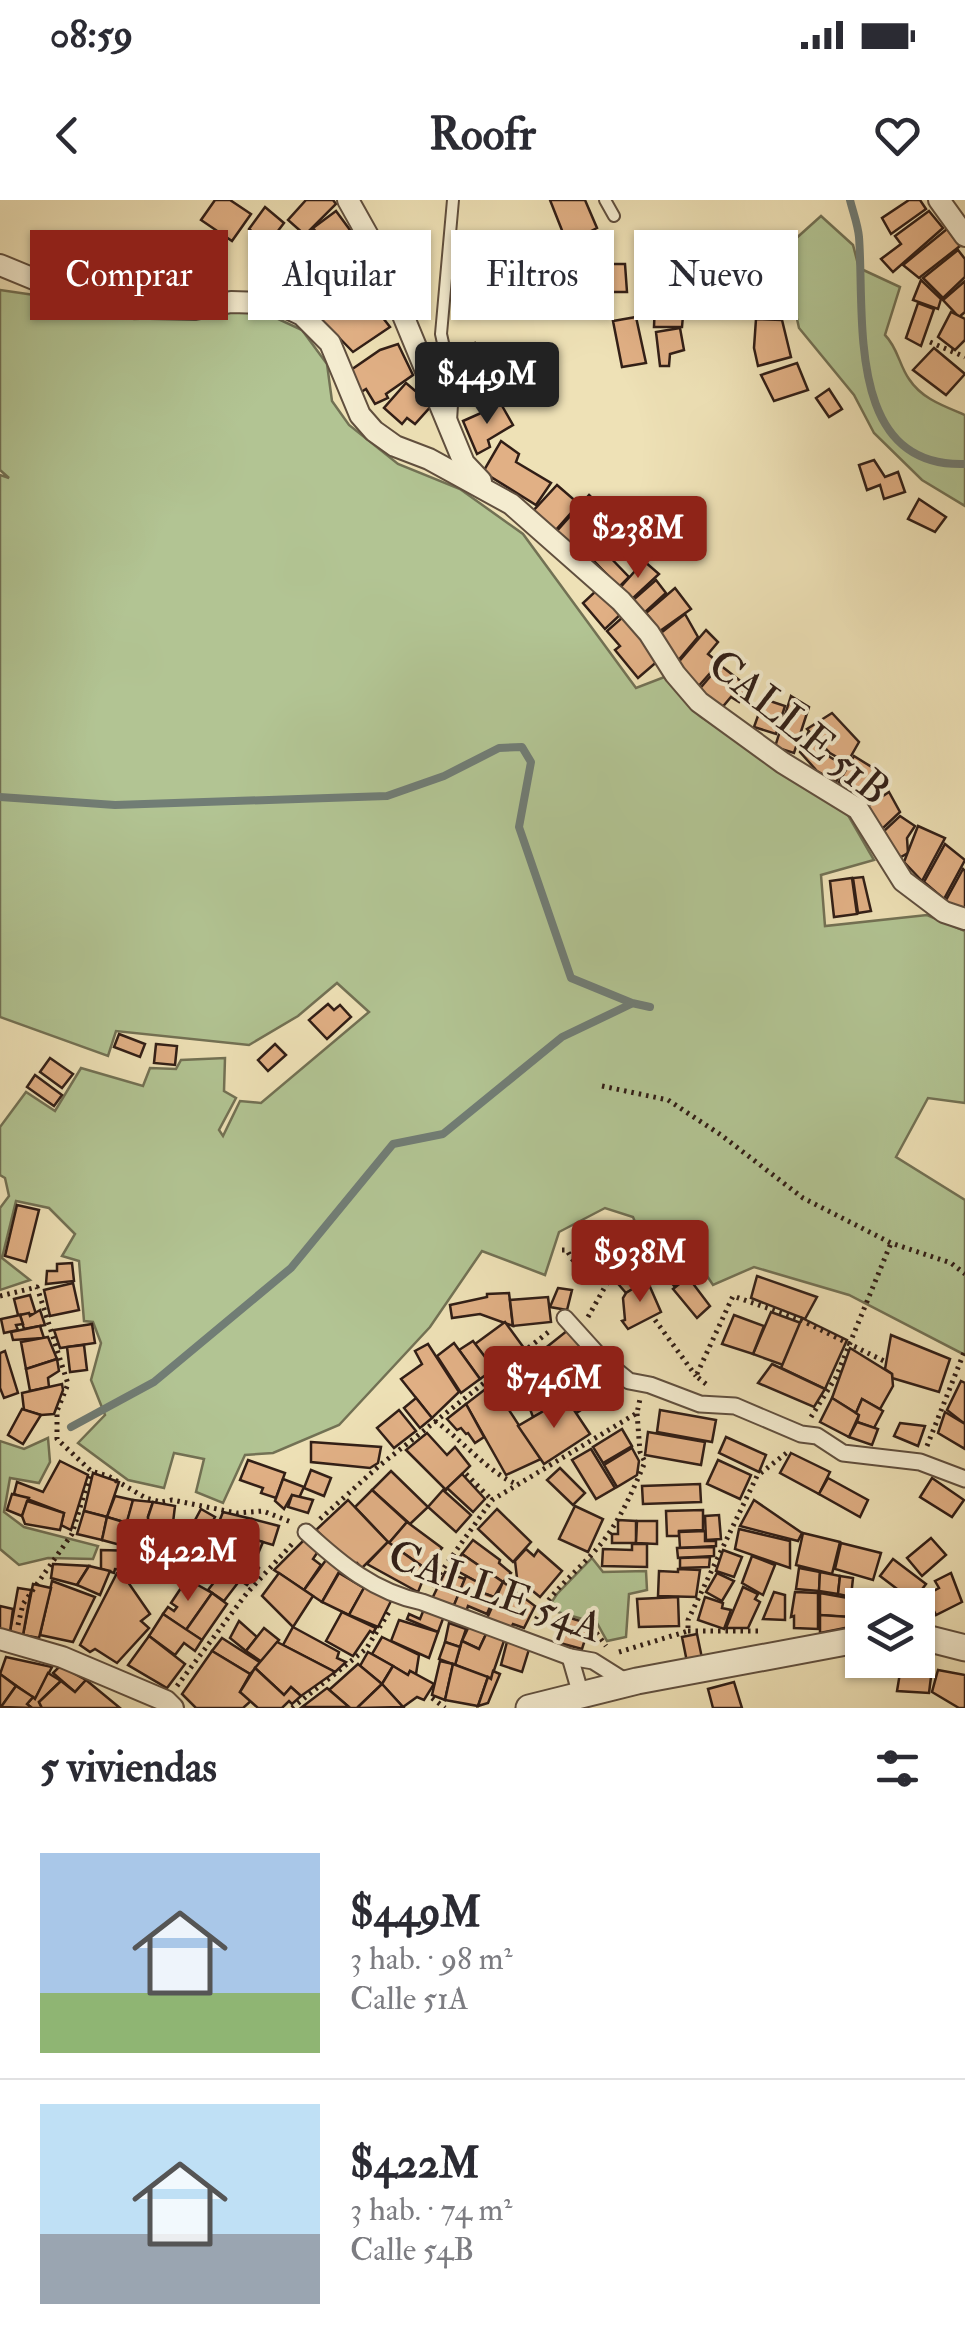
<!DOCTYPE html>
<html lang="es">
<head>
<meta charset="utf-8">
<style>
	:root { --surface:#fff; --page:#f7f7f7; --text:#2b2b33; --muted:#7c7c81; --line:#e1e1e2; --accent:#8f2418 }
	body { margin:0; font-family:"IM FELL Double Pica",serif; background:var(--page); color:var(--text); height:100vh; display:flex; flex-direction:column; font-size:38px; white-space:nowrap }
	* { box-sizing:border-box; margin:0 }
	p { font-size:32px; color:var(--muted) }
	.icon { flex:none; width:55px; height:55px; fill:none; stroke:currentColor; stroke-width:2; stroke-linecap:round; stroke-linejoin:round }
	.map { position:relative; height:1508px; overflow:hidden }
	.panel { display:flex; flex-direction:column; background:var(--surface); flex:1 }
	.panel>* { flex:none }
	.guide { position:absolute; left:30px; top:30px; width:905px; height:90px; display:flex; gap:20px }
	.fabs { position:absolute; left:845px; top:1388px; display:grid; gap:20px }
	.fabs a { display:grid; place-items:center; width:90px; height:90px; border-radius:0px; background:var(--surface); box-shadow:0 2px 8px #0004; font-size:50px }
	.price { position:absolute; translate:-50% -85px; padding:0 22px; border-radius:10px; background:var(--accent); color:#fff; font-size:32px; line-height:65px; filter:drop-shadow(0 2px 5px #0008) }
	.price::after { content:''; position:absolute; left:50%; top:60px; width:30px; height:22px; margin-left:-15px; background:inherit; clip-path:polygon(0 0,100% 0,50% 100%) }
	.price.on { background:#222; color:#fff }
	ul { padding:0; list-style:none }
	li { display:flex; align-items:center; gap:30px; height:250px; padding:0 40px }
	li+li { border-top:2px solid var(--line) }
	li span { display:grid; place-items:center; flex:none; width:280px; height:200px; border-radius:0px; color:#555 }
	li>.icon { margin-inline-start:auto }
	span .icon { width:120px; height:120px; fill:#fffc; stroke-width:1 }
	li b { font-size:42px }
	h2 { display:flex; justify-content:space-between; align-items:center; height:120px; padding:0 40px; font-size:42px }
	.chip { padding:0 35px; border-radius:0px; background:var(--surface); box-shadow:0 2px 8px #0004; font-size:35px; line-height:90px }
	.chip.on { background:var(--accent); color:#fff }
	.status { display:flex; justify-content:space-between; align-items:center; height:70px; padding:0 50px; background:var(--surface); direction:ltr }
	.status svg { height:28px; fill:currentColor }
	header { display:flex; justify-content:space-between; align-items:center; height:130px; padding:0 40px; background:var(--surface); font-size:45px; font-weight:700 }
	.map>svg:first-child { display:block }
	.green { fill:#b2c493; stroke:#727154; stroke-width:2.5 }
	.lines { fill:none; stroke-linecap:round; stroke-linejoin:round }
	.stream { stroke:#717d75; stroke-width:8 }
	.building { fill:#e1b085; stroke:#311e16; stroke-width:2.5 }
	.service-casing { stroke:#604f3e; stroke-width:14 }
	.pedestrian-casing { stroke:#604f3e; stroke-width:19 }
	.minor-casing { stroke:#604f3e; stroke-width:24 }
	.tertiary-casing { stroke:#604f3e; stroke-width:29 }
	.path { stroke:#311e16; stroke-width:5; stroke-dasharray:2.5 5; stroke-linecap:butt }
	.service { stroke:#f4ecd0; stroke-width:10 }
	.pedestrian { stroke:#f4ecd0; stroke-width:15 }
	.minor { stroke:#f4ecd0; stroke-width:20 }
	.tertiary { stroke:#f4ecd0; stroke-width:25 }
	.labels { text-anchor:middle; stroke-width:8; stroke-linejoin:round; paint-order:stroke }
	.street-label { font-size:42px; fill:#311e16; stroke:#f4ecd0 }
</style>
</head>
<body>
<div class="status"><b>08:59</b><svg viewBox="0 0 49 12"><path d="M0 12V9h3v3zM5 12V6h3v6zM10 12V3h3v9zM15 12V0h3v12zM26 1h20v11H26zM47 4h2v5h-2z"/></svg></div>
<header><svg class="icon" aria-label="back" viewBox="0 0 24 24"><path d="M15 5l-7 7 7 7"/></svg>Roofr<svg class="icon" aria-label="heart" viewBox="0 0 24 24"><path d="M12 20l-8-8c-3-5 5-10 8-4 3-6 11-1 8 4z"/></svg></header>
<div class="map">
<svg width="965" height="1508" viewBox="0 0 965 1508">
	<rect width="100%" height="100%" fill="#eee1b6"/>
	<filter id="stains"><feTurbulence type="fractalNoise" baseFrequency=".002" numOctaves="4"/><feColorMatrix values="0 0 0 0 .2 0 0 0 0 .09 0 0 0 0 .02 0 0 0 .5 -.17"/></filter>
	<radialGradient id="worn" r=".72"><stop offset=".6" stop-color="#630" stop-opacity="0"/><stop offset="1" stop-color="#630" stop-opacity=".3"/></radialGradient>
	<g class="green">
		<path d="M821,16L853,45L859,68L900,87L885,135C898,148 899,165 909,179C922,199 944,206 965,215V306L922,280L874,233L854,195L799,128L782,51Z"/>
		<path d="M0,90L48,97L134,119L209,116L237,111L274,117L302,130L327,164L332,201L349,225L398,264L460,289L523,334L636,488L667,476L700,516L848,615L874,660L821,675L825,726L927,715L965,731V903L928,898L896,957L965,1000V1155L849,1095L754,1067L713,1085L673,1024L647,1052L633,1017L605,1008L559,1032L545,1075L482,1051L430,1127L339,1225L273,1253L245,1255L223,1303L196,1292L204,1259L174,1253L164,1288L128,1280L78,1243L105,1215L91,1180L101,1143L93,1122L84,1121L79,1061L62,1056L75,1034L49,1008L16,1001L2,1058L30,1080L0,1090V1008L9,996L5,978L0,975V927L26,892L55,911L81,868L143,886L150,868L176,869L181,860L225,858L224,891L236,898L219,930L223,936L240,901L261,903L369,812L337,783L298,816L249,845L116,831L108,856L0,817V275L9,278L0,270Z"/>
		<path d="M48,1238L50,1262L39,1283L10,1278L4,1312L24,1327L98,1346L93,1359L48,1358L19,1365L0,1349V1241L24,1249Z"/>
		<path d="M592,1358L603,1372L646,1371L647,1390L629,1394L626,1437L607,1441L597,1423L547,1409L557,1394Z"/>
	</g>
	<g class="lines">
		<g class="stream">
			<path d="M850,0C853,12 858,25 859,37C865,116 845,268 965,264"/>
			<path d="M0,597L115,605L387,596L444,576L499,548L522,547L531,562L519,627L571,778L632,803L650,807"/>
			<path d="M71,1227L154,1182L291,1068L393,944L443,934L562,837L631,804"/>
		</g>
	</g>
	<g class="building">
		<path d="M215,0H230L251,14L232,41L201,20Z"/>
		<path d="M306,0H333L336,4L305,35L288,20Z"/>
		<path d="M550,0H585L597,28L567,43Z"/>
		<path d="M909,0H920L926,9L891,34L882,18Z"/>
		<path d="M265,7L284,23L268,44L249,29Z"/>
		<path d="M336,11L350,30L326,45L313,28Z"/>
		<path d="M929,11L943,28L893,72L881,59L901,44L895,36Z"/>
		<path d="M947,29L960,46L919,78L903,65Z"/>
		<path d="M312,30L325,47L308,68L291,54Z"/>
		<path d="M283,37L294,47L267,80L257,70Z"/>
		<path d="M117,42L167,58L153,98L102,84Z"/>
		<path d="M180,42L208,52L206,59L210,61L198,93L173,83L175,77L169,74Z"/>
		<path d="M325,50L336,61L330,69L342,80L314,116L286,99Z"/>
		<path d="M958,50L965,59V77L943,98L923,78Z"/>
		<path d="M290,55L308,69L286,95L270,82Z"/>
		<path d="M603,64H625L627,92H606Z"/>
		<path d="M921,80L941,99L938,109L913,100Z"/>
		<path d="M965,81V112L959,117L943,100Z"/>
		<path d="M355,82L390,127L353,152L319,117L333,98Z"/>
		<path d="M655,102L684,104L682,127H654Z"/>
		<path d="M918,103L934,109L921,146L906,138Z"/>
		<path d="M951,112L965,119V140L955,150L938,137Z"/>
		<path d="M636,117L646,163L622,167L613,121Z"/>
		<path d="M756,119L782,120L791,157L758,166L754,148Z"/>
		<path d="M680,128L684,150L670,154L669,166H660L656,132Z"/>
		<path d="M475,143L488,187L473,190L461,201L447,149Z"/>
		<path d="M398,144L413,175L386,194L388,198L375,204L366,189L358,194L348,172L380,150Z"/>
		<path d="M934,148L965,174L946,195L913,170Z"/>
		<path d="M797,163L808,190L774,201L761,175Z"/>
		<path d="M406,183L432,205L415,224L407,218L402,224L384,208Z"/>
		<path d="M829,189L842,209L829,217L816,198Z"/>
		<path d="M501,204L513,225L488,240L490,247L477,254L463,221Z"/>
		<path d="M501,241L519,254L516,262L551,283L536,305L483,272Z"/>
		<path d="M874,260L885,277L898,272L905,292L884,299L880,285L867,290L859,265Z"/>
		<path d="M557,285L579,304L554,332L532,312Z"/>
		<path d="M589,295L602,308L594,315L600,321L572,348L556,332Z"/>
		<path d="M919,299L946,317L935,332L908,319Z"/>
		<path d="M596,326L612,342L588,365L572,350Z"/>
		<path d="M604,351L629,377L619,387L594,361Z"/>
		<path d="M644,361L659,374L631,400L618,390Z"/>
		<path d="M656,380L666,393L643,414L632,401Z"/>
		<path d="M675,388L691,409L660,431L646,413Z"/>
		<path d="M598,389L621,414L605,429L583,403Z"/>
		<path d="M685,414L698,437L676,463L657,436Z"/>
		<path d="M624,416L660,459L638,478L615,450L620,446L607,431Z"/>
		<path d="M706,430L718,442L708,454L719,463L696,489L676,465Z"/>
		<path d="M720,465L747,486L739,502L731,497L720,510L697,492Z"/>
		<path d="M791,496L809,507L794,553L775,547Z"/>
		<path d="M764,499L785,506L776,534L754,527Z"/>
		<path d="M832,513L859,542L847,563L830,553L807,529Z"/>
		<path d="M808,533L830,557L845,566L836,582L817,571L800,552Z"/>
		<path d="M854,556L878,571L863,596L839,582Z"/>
		<path d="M889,592L900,612L882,629L868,606Z"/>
		<path d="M900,616L915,626L907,638L908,653L899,658L884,631Z"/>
		<path d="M918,626L945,638L922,681L904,662Z"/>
		<path d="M945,644L965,660L944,699L924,682Z"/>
		<path d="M963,669L965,671V711L945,702Z"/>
		<path d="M863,677L871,711L858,713L853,678Z"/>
		<path d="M852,678L857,714L834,717L830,681Z"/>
		<path d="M328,804L334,810L340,805L351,817L327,839L309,820Z"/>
		<path d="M119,834L145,844L140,857L114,847Z"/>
		<path d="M156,844L177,846L175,865L154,863Z"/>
		<path d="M275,844L286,855L268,871L258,860Z"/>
		<path d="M50,858L73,874L62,888L40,872Z"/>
		<path d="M35,875L62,895L54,906L27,887Z"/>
		<path d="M17,1005L39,1010L26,1062L5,1056Z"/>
		<path d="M574,1044L601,1047L599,1061L573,1058Z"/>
		<path d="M679,1055L694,1071L675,1087L658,1067Z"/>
		<path d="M641,1060L652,1066L656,1076L626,1093L613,1078Z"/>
		<path d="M72,1063L74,1081L46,1084L47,1071H57V1064Z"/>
		<path d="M757,1076L817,1097L805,1119L751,1098Z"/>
		<path d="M688,1077L710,1106L697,1118L673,1089Z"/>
		<path d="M647,1080L661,1112L628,1129L622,1121L625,1120L623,1098L626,1093Z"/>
		<path d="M73,1083L79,1110L50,1116L44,1090Z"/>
		<path d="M558,1088L572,1090L567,1110L550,1107Z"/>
		<path d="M509,1093L513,1126L480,1114L452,1118L450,1105L487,1097V1094Z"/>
		<path d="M30,1095L36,1114L18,1115L14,1099Z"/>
		<path d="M548,1097L551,1122L513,1126L510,1100Z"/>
		<path d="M40,1110L45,1125L24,1129L20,1115L29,1113L30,1116Z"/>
		<path d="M771,1112L801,1123L783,1165L753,1154Z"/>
		<path d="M20,1115L23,1124L16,1125L18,1130L4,1133L1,1119Z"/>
		<path d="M734,1115L764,1126L753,1154L722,1144Z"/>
		<path d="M802,1118L847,1140L825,1189L781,1168Z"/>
		<path d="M505,1122L524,1148L494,1169L475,1144Z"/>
		<path d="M92,1124L95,1143L60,1148L54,1130Z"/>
		<path d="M40,1126L44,1138L13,1140L11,1132Z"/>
		<path d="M568,1130L587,1155L557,1178L538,1154Z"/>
		<path d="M891,1135L950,1159L939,1192L892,1178V1174L885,1169Z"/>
		<path d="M48,1137L57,1159L26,1169L21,1142Z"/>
		<path d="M473,1141L494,1169L480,1179L459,1150Z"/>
		<path d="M454,1143L480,1179L461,1193L437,1156Z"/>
		<path d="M428,1144L459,1192L432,1218L401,1179L422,1164L415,1151Z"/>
		<path d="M84,1145L87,1170L70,1172L67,1147Z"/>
		<path d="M850,1148L892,1174L893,1186L880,1209L862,1199L856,1213L832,1198Z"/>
		<path d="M536,1150L561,1183L543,1195L548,1209L533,1217L524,1193L508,1171Z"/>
		<path d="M5,1151L18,1193L4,1198L0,1188V1153Z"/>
		<path d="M590,1153L601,1170L578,1184L568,1170Z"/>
		<path d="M57,1159L59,1171L48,1178L49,1187L30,1191L26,1169Z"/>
		<path d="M772,1164L825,1189L814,1207L758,1183Z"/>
		<path d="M592,1179L603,1195L578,1212L567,1196Z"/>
		<path d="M961,1181L965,1183V1224L947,1210Z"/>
		<path d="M62,1184L63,1190L54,1214L41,1215L24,1210L22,1193Z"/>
		<path d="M492,1184L541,1259L506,1275L466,1204Z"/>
		<path d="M416,1198L432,1218L420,1228L404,1208Z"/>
		<path d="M566,1198L590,1234L544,1264L518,1226Z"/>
		<path d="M832,1198L859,1215L849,1237L820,1222Z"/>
		<path d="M862,1199L883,1211L874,1228L857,1222L859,1215L856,1213Z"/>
		<path d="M466,1204L484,1237L475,1243L468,1233L466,1234L461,1228L457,1230L447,1219Z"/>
		<path d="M22,1209L41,1215L23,1244L8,1235Z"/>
		<path d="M399,1210L416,1231L394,1248L377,1228Z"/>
		<path d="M660,1210L716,1220L712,1242L657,1232Z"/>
		<path d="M945,1212L965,1224V1249L938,1233Z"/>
		<path d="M857,1222L878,1229L872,1245L849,1237Z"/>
		<path d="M900,1223L925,1226L918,1246L894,1236Z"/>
		<path d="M622,1229L632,1246L603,1263L593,1247Z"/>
		<path d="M648,1232L705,1242L701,1265L645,1255Z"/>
		<path d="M427,1233L447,1255L455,1247L470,1266L446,1290L406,1250Z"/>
		<path d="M726,1237L766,1255L759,1272L719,1253Z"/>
		<path d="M311,1242L381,1247L378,1263L370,1268L311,1262Z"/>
		<path d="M632,1248L639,1261L637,1275L617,1287L604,1265Z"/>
		<path d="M591,1249L615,1288L596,1299L572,1260Z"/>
		<path d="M791,1253L830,1272L819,1294L780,1273Z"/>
		<path d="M248,1260L285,1273L276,1298L261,1293L263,1288L240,1280Z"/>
		<path d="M718,1260L751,1275L740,1299L707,1284Z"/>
		<path d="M60,1261L88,1275L71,1330L61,1325L64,1313L14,1294L17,1282L43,1292Z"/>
		<path d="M560,1268L585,1293L573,1305L547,1280Z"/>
		<path d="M311,1270L331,1278L324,1296L304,1288Z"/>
		<path d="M391,1271L428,1307L410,1324L372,1290Z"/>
		<path d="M93,1273L119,1282L107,1317L84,1311Z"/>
		<path d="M462,1274L485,1299L473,1312L447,1288Z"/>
		<path d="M828,1278L868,1300L860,1317L819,1294Z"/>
		<path d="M932,1278L964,1300L952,1317L920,1297Z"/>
		<path d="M283,1279L304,1287L299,1298L292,1295L284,1309L275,1301Z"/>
		<path d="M700,1284L701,1302L643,1304L642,1286Z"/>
		<path d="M372,1290L407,1322L389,1343L355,1307Z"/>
		<path d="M443,1290L471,1315L456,1332L428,1307Z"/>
		<path d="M12,1294L29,1298L22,1316L7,1310Z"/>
		<path d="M292,1295L313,1300L308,1313L288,1307Z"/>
		<path d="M115,1296L133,1300L127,1323L107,1317Z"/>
		<path d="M133,1300L153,1302L148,1317L149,1326L136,1323V1335L124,1332Z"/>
		<path d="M348,1300L388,1342L362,1368L357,1363L353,1367L316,1330Z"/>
		<path d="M754,1300L802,1333L798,1341L740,1326Z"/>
		<path d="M27,1301L64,1313L60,1330L25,1324L22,1316Z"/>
		<path d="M153,1302L175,1306L172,1331H149L148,1317Z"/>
		<path d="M575,1306L603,1319L588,1352L559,1339Z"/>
		<path d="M201,1309L215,1317L201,1343L187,1335Z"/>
		<path d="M497,1309L531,1342L513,1362L478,1329Z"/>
		<path d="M703,1310V1330L679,1331V1336H667L666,1311Z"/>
		<path d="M84,1311L107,1317L102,1340L77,1334Z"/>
		<path d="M223,1312L252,1319L246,1337L217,1327Z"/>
		<path d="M719,1315L721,1339L706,1340L705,1316Z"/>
		<path d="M107,1317L127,1323L124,1346L102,1340Z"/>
		<path d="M252,1319L279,1326L273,1345L246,1337Z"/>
		<path d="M618,1320L636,1321V1343H612V1334H618Z"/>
		<path d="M637,1321H657V1344L636,1343Z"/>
		<path d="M407,1322L442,1348L425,1368L389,1343Z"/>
		<path d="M210,1326L263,1342L254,1363L259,1368L247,1385L204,1356L207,1349L200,1345Z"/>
		<path d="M739,1329L790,1341V1368L735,1349Z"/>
		<path d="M705,1331V1341H716V1346L680,1348L679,1332Z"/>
		<path d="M803,1333L840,1342L832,1374L796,1365Z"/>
		<path d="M306,1338L319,1350L313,1359L321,1365L304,1390L274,1370Z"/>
		<path d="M931,1338L946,1355L922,1376L907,1358Z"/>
		<path d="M473,1340L500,1360L499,1363L511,1373L503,1382L462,1354Z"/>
		<path d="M388,1342L427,1370L418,1392L367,1364Z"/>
		<path d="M841,1343L881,1353L873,1380L835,1369Z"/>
		<path d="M632,1344H647V1367L602,1366L603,1349L632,1350Z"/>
		<path d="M714,1347V1356L678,1358L677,1348Z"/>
		<path d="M526,1349L534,1356L538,1350L562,1371L540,1397L517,1378L515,1361Z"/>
		<path d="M101,1350L136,1351L134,1364L130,1370L115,1369L114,1373L101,1369Z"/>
		<path d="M723,1350L742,1357L734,1377L716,1371Z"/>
		<path d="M462,1354L503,1382L494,1397L475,1390L479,1383L452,1368Z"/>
		<path d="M752,1356L775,1365L763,1395L742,1383Z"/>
		<path d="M710,1357L709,1367L680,1368V1358Z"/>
		<path d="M893,1359L926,1384L913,1401L880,1376Z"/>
		<path d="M326,1360L340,1370L322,1402L304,1390Z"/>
		<path d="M53,1364L89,1366L77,1385L51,1378Z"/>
		<path d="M89,1366L110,1371L100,1395L77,1385Z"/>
		<path d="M214,1366L237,1384L224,1401L208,1390L215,1381L207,1376Z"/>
		<path d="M799,1368L820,1372L819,1391L796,1389Z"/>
		<path d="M678,1369L700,1370L696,1397L658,1396L659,1371L678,1372Z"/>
		<path d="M121,1372L150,1414L141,1421L149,1428L117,1463L95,1449L90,1452L80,1445L117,1373Z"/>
		<path d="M445,1372L465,1379L452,1410L430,1403Z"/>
		<path d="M820,1372L840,1376L838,1394L819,1391Z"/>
		<path d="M279,1373L313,1396L293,1427L262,1396Z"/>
		<path d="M339,1373L364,1388L349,1415L322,1402Z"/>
		<path d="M717,1373L734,1381L722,1401L706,1392Z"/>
		<path d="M951,1373L962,1402L936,1415L926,1395L939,1388L935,1381Z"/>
		<path d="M466,1376L479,1383L475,1390L494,1397L487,1414L468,1406L465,1415L452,1410Z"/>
		<path d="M840,1376L853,1378L851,1397L838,1394Z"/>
		<path d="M187,1379L212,1393L186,1430L163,1414L168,1407L174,1411L177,1407L171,1403Z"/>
		<path d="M52,1381L95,1397L73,1442L40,1435Z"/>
		<path d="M503,1382L535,1406L524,1428L513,1424L509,1431L485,1423Z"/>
		<path d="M33,1384L51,1388L39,1438L23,1435Z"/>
		<path d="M365,1386L391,1401L378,1427L349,1415Z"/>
		<path d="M743,1387L758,1394L755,1399L760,1402L748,1428H726Z"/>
		<path d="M18,1388L31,1390L23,1435L10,1432Z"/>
		<path d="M774,1392L785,1395V1420L763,1419Z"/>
		<path d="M795,1392L818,1393V1429L794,1428V1416L791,1417Z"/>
		<path d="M212,1393L227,1404L202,1440L186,1430Z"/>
		<path d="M820,1393L848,1398L846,1417L820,1415Z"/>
		<path d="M678,1397L679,1426L639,1427L637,1399Z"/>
		<path d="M705,1397L723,1403L722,1408L731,1410L724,1429L698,1420Z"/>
		<path d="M0,1406L13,1409L10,1432L0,1430Z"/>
		<path d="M424,1409L444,1416L438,1432L407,1419L409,1414L420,1419Z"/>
		<path d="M342,1412L376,1428L373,1433L370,1431L353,1456L326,1441Z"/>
		<path d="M163,1414L202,1440L195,1451L184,1443L175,1455L149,1436Z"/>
		<path d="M820,1415L850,1417V1427L820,1433Z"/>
		<path d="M567,1417L590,1424L582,1449L560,1443Z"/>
		<path d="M399,1420L438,1432L429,1458L391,1441Z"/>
		<path d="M239,1421L257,1437L246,1451L230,1438Z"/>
		<path d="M449,1423L466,1429L460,1447L445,1442Z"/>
		<path d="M470,1424L488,1430L479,1449L462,1441Z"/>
		<path d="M293,1427L339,1452L337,1458L346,1462L335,1472L283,1445Z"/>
		<path d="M264,1428L279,1440L262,1462L246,1451Z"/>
		<path d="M488,1430L505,1438L491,1479L455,1465L462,1441L479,1449Z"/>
		<path d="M697,1434L702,1458L687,1462L682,1437Z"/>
		<path d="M149,1436L185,1464L167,1488L128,1465Z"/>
		<path d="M382,1437L419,1455L416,1474L410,1471L408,1475L372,1454Z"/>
		<path d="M222,1438L261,1463L250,1474L212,1451Z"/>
		<path d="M508,1438L530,1446L522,1472L501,1465Z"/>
		<path d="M277,1442L283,1445L335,1472L301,1496L291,1487L284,1495L255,1468Z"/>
		<path d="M445,1442L460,1447L455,1465L439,1459Z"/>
		<path d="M212,1451L250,1474L240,1492L252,1500L243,1508H196L182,1494Z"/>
		<path d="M368,1452L393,1466L382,1484L360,1466Z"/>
		<path d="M6,1457L52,1467L35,1499L0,1474Z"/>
		<path d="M900,1460H912V1466L932,1469L929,1493L897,1491L900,1473L891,1464Z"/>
		<path d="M440,1461L453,1464L445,1500L432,1495Z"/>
		<path d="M358,1464L382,1484L357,1508H350L329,1490Z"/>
		<path d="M453,1464L488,1477L478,1506L445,1500Z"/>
		<path d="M60,1466L86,1480L75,1492L53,1473Z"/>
		<path d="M393,1466L408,1475L410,1471L434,1484L424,1500L417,1497L403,1507L382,1484Z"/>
		<path d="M255,1468L284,1495L291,1487L301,1496L292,1504L289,1501L282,1508H258L240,1492Z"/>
		<path d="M938,1470L965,1475V1508H959L932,1492Z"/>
		<path d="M493,1471L500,1474L488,1503L478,1506L488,1477L491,1479Z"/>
		<path d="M48,1473L61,1481L39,1502L42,1508H32L27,1504L33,1497L35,1499Z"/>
		<path d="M0,1474L16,1486L1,1507L0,1506Z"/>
		<path d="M86,1480L120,1508H42L39,1502L61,1481L75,1492Z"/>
		<path d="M734,1482L742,1508H713L708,1489Z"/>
		<path d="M382,1484L403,1507L358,1508V1507Z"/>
		<path d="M16,1486L33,1497L27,1504L32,1508L1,1507Z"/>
		<path d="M327,1488L349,1507H302Z"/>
	</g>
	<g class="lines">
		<g class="service-casing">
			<g id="service">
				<path d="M605,0L614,16"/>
				<path d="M451,221L453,188L441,134L453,0"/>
			</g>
		</g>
		<g class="pedestrian-casing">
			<g id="pedestrian">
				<path d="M565,1118L602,1159L629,1181L650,1185L700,1204L735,1206L801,1234L817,1236L843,1253L920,1262L965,1279"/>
				<path d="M306,1332C341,1364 374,1392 422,1402L570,1457L593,1461L628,1483"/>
				<path d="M570,1457L581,1495"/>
			</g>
		</g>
		<g class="minor-casing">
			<g id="minor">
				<path d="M348,0L376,50L464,263L481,281"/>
				<path d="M939,0L965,36"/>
				<path d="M0,65L51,86L150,108L195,109L231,102L267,103L279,104L302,115L330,143L360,215L374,231L395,246L429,259L511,304L621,401L649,433L675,474L699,502L783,563L858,609L903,681L944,712L965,719"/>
				<path d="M0,1439L62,1457L166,1501L173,1508"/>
			</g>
		</g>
		<g class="tertiary-casing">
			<g id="tertiary">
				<path d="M918,1436L965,1448"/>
				<path d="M529,1508L637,1481L862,1439"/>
			</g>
		</g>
		<g class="path">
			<path d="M930,142L965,157"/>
			<path d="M602,886L668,900L721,935L803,998L891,1043L951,1063L965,1074"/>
			<path d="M562,1050H567C578,1072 589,1074 612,1074"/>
			<path d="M0,1096L37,1087L68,1184L57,1211V1239L91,1271L108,1276L146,1298L161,1302L172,1300L237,1313L263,1311L291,1322"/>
			<path d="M588,1117L620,1060L629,1051"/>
			<path d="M655,1120L696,1176"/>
			<path d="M706,1184L696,1176L733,1096L799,1119L884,1161"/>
			<path d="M811,1217L836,1177L891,1043"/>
			<path d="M435,1221C460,1238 491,1275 517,1284"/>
			<path d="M927,1246L965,1150"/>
			<path d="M466,1274L492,1300"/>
			<path d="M320,1319L379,1266L551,1130"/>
			<path d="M431,1386L492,1300L637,1213L640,1199"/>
			<path d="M18,1425L23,1404L72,1334L91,1271"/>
			<path d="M533,1426C549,1390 581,1370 604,1340C622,1316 633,1290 645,1262L640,1252L637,1213"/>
			<path d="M592,1427L606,1446"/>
			<path d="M688,1431H763"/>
			<path d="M619,1452L688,1431V1420L757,1276L789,1251"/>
			<path d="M177,1486L247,1393L293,1343"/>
			<path d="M432,1498L445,1508"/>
			<path d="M292,1508L366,1449L389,1412"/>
		</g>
		<use href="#service" class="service"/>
		<use href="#pedestrian" class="pedestrian"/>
		<use href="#minor" class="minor"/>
		<use href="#tertiary" class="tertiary"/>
	</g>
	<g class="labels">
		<g class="street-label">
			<text transform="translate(800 526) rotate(39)" y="15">CALLE 51B</text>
			<text transform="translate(496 1390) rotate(20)" y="15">CALLE 54A</text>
		</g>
	</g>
	<rect width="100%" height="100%" filter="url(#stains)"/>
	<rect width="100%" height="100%" fill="url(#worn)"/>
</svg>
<div class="fabs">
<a><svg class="icon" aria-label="layers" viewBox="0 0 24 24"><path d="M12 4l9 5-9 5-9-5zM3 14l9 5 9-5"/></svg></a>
</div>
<b class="price on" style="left:487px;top:227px">$449M</b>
<b class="price" style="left:638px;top:381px">$238M</b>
<b class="price" style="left:640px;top:1105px">$938M</b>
<b class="price" style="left:554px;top:1231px">$746M</b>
<b class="price" style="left:188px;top:1404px">$422M</b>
<div class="guide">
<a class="chip on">Comprar</a>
<a class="chip">Alquilar</a>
<a class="chip">Filtros</a>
<a class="chip">Nuevo</a>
</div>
</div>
<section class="panel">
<h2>5 viviendas<svg class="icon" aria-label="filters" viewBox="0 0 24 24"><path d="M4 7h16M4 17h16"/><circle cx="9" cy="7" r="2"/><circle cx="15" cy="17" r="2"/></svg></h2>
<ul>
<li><span style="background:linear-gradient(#a9c7e8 70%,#8fb573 0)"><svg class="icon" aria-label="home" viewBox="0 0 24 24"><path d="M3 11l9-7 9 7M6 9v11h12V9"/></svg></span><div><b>$449M</b><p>3 hab. · 98 m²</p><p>Calle 51A</p></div></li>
<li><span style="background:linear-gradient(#bfe0f5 65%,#9aa5b1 0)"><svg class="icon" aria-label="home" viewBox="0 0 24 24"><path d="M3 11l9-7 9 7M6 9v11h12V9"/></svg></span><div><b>$422M</b><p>3 hab. · 74 m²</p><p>Calle 54B</p></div></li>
</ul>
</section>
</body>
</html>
